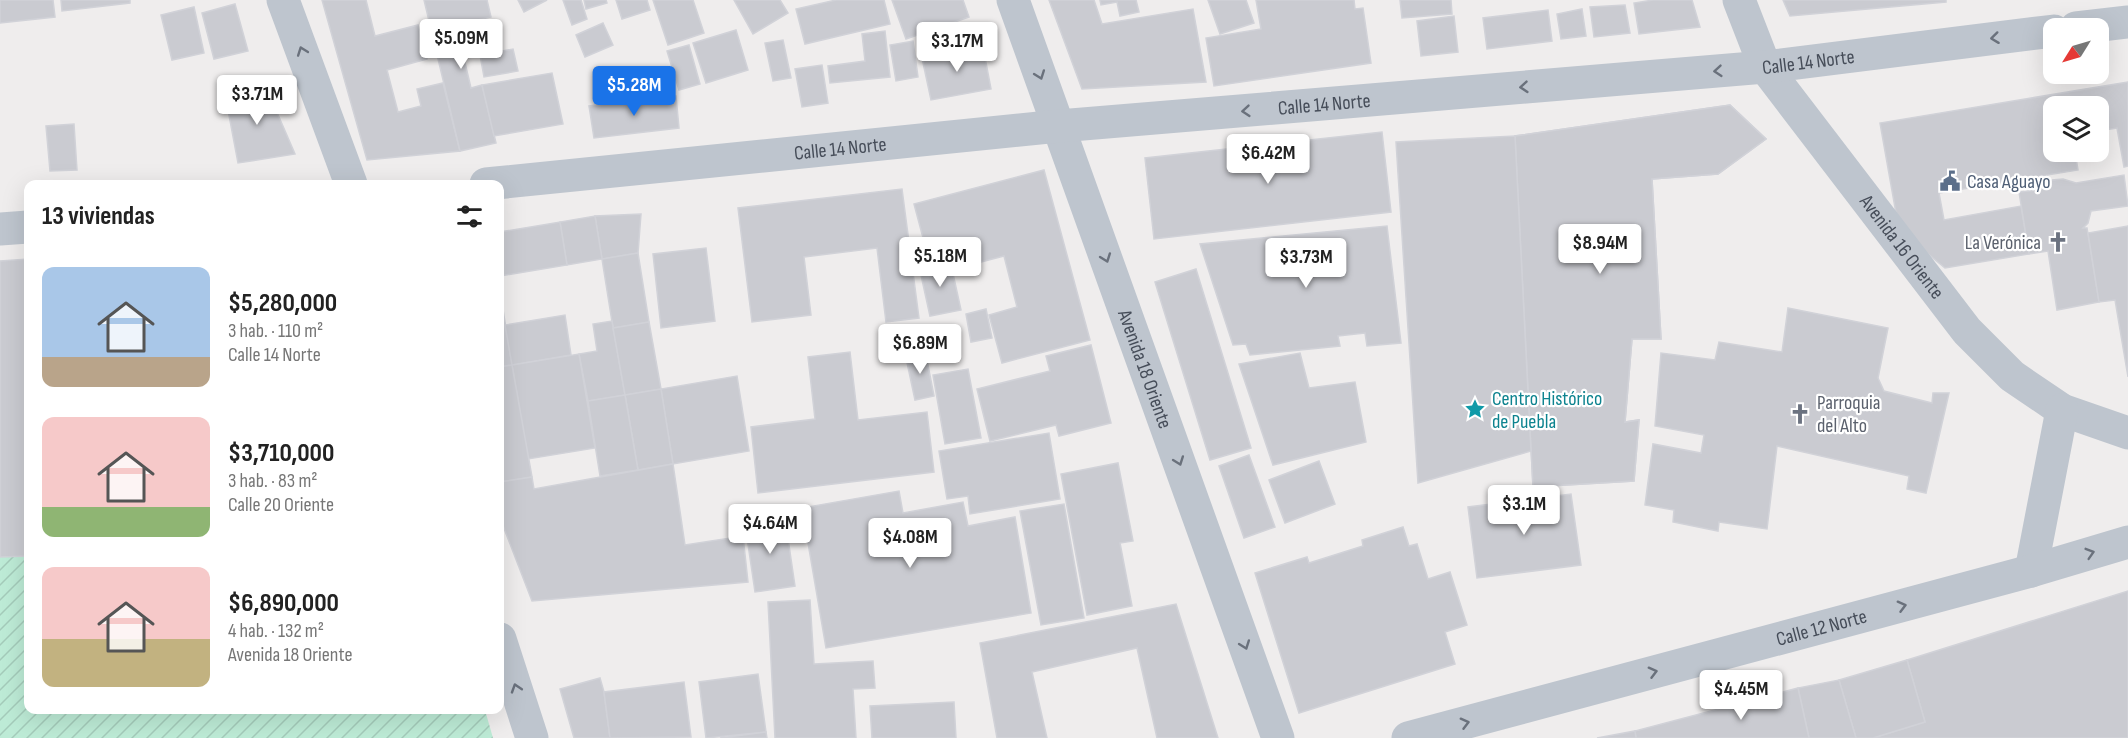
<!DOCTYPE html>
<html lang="es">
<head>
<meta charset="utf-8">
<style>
	:root { --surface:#fff; --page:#f2f2f2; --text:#222; --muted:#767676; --accent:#1a73e8 }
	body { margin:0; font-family:"Sofia Sans Condensed",sans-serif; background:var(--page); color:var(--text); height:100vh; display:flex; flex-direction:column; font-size:22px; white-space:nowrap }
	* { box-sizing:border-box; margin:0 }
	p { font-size:20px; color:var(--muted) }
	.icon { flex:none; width:33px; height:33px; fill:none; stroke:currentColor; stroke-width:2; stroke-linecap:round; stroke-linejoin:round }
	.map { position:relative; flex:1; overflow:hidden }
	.panel { position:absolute; left:24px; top:180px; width:480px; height:534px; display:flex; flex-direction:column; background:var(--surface); border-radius:12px; box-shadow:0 6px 24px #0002 }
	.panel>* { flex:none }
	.needle { width:39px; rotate:233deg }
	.buttons { position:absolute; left:2043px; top:18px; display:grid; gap:12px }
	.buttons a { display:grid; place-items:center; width:66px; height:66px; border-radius:12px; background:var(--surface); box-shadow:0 6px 24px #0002; font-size:30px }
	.price { position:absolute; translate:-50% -51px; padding:0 14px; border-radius:6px; background:#fff; color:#222; font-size:20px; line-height:39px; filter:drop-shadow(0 2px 3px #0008) }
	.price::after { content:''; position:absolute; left:50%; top:36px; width:18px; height:14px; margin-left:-9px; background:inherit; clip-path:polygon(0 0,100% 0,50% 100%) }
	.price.on { background:var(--accent); color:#fff }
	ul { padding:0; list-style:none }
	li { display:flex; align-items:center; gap:18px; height:150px; padding:0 18px }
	li span { display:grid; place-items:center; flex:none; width:168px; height:120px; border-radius:12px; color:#555 }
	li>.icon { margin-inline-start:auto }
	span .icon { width:72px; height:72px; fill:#fffc; stroke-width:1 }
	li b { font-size:26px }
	h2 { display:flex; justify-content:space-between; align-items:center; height:72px; padding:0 18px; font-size:26px }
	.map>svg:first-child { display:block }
	.garden { fill:url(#garden-furrows) }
	.building { fill:#cacbd1; stroke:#d1d2d8; stroke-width:1.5; fill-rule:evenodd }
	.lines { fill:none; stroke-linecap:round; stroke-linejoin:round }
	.minor { stroke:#bec5ce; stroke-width:33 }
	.tertiary { stroke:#bec5ce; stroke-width:33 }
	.oneway { stroke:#6a717c }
	.labels { text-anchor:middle; stroke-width:4.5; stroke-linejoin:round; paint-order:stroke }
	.street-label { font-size:20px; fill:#464d59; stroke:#fff }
	.service-label { font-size:20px; fill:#4e5e75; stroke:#fff; text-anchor:start }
	.worship-label { font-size:20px; fill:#5b616d; stroke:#fff; text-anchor:end }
	.culture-label { font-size:20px; fill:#0d838f; stroke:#fff; text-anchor:start }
</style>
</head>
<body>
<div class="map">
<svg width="2128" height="738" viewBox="0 0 2128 738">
	<defs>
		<pattern id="garden-furrows" width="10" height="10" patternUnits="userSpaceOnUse" patternTransform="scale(1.5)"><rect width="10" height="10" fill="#bdebd6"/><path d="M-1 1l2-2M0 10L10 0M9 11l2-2" fill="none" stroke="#a4cbba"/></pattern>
	</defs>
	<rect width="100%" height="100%" fill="#efeded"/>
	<path class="garden" d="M28,259V710H485L493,738H0V261Z"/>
	<g class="building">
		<path d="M0,0H53L55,17L0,23Z"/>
		<path d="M61,0H130V3L62,11Z"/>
		<path d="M322,0H366L375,36L418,25L427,59L387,70L398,112L421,106L417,89L443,83L460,151L367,160Z"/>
		<path d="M424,0H487L491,17L456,25L471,88L482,85L496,143L460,151Z"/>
		<path d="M518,0H547L524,12Z"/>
		<path d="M563,0H581L587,19L572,25Z"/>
		<path d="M584,0H606L607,3L586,9Z"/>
		<path d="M616,0H647L650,10L622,19Z"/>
		<path d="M653,0H693L704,33L668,45Z"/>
		<path d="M734,0H780L788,13L753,34Z"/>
		<path d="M836,0H884L890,24L805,44L796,9Z"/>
		<path d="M892,0H963L969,17L906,39Z"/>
		<path d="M1049,0H1094L1102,24L1193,9L1206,82L1082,89Z"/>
		<path d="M1100,0H1136L1139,12L1120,16L1117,2L1101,5Z"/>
		<path d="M1208,0H1246L1254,23L1220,34Z"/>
		<path d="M1256,0H1354L1355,9L1363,8L1371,63L1214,86L1206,38L1261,29Z"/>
		<path d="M1400,0H1451L1452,14L1402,18Z"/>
		<path d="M1653,0H1692L1700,27L1639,34L1634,3Z"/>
		<path d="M1783,0H1946V2L1790,16Z"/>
		<path d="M235,4L248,51L214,59L202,13Z"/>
		<path d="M1625,5L1630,33L1594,37L1590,7Z"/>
		<path d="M194,7L204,53L172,60L161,15Z"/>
		<path d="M1582,9L1586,36L1561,39L1557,14Z"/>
		<path d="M1548,10L1552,41L1487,49L1483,18Z"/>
		<path d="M1454,16L1458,52L1421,56L1417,21Z"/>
		<path d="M603,23L613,45L585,57L576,35Z"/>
		<path d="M736,30L748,70L706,83L693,43Z"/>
		<path d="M885,31L890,77L830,83L828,66L865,61L862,34Z"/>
		<path d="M783,40L791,78L773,81L765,43Z"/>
		<path d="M913,41L918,77L896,81L890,45Z"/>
		<path d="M689,45L700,84L679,90L667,51Z"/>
		<path d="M983,47L991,89L931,100L922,58Z"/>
		<path d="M513,49L518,71L484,77L480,55Z"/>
		<path d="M822,65L828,103L802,107L795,69Z"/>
		<path d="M625,69L628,100L599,103L596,71Z"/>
		<path d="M552,73L563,124L494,136L482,85Z"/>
		<path d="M2128,82V166L2124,167L2117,128L2098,131V106H2054V152H2075L2078,170L1939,193L1944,220L2021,206L2029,254L1945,268L1899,230L1880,123Z"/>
		<path d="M266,87L295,154L238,163L225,94Z"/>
		<path d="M676,96L679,128L594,138L589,106Z"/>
		<path d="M1730,105L1766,139L1718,174L1652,179L1661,339H1632L1625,422L1639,420L1634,481L1533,487L1515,136ZM1567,180L1578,284H1586L1589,387L1568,386L1548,183Z"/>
		<path d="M1730,105L1766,139L1718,174L1652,179L1661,339H1632L1625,422L1639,420L1634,481L1533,487L1515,136Z"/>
		<path d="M74,124L77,170L50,171L46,126Z"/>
		<path d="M1382,132L1391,212L1154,239L1145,158Z"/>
		<path d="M1515,136L1531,451L1418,483L1396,142Z"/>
		<path d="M1044,170L1090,340L1002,363L989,315L1017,307L1004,256L954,269L947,243L926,249L914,204Z"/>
		<path d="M2124,175L2128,206L2091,211L2088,223L2083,228H2087L2099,302L2057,310L2048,251L2029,254L2019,192L2038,190L2052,180L2063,179L2076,183Z"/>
		<path d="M902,189L919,318L886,322L877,248L804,257L811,315L752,322L738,208Z"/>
		<path d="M641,214L638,253L602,259L595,216Z"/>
		<path d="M595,216L602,259L567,265L560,222Z"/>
		<path d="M560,222L567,265L500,276V232Z"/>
		<path d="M1387,226L1401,343L1367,346L1365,333L1338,336L1340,346L1250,355L1246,344L1233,345L1200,244Z"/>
		<path d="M2128,226V377L2115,300L2099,302L2088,233Z"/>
		<path d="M706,248L715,321L661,328L653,254Z"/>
		<path d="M638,253L649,322L613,328L602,259Z"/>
		<path d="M28,259V556L0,557V261Z"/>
		<path d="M950,260L961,310L930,316L919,266Z"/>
		<path d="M1196,269L1251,448L1210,460L1155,282Z"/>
		<path d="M500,291L512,365L500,367Z"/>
		<path d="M1788,308L1888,328L1878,378L1884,391L1932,403L1933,393H1949L1926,493L1907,489L1909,476L1777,446L1767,529L1719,522L1718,531L1673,522L1674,510L1645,505L1653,444L1701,453L1704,435L1655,426L1661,353L1715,360L1719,342L1782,352Z"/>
		<path d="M986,309L992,338L971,342L966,314Z"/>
		<path d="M565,315L571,355L512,365L505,325Z"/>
		<path d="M612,321L625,395L588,401L579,354L597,351L593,324Z"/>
		<path d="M649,322L661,389L625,395L613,328Z"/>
		<path d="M1091,345L1111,423L1059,436L1056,425L990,441L977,389L1050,371L1046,356Z"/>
		<path d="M925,350L934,396L915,400L905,353Z"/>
		<path d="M850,352L858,420L927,412L934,472L758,493L751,427L815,419L808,357Z"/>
		<path d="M1300,353L1309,388L1355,382L1366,442L1273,465L1239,364Z"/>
		<path d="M579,354L595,448L528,459L512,365Z"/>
		<path d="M512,365L532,477L500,482V367Z"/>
		<path d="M968,369L981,438L945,444L933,375Z"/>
		<path d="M737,376L749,451L673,464L661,389Z"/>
		<path d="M661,389L673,464L638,470L625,395Z"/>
		<path d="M625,395L638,470L600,476L588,401Z"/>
		<path d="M1049,433L1060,499L970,514L968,496L947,499L939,451Z"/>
		<path d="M1249,455L1275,527L1244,538L1219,466Z"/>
		<path d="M1319,461L1335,504L1285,523L1269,480Z"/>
		<path d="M1118,463L1133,541L1120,543L1132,606L1087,615L1061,474Z"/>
		<path d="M673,464L685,545L743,536L748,582L532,601L500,518V482L532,477L534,489Z"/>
		<path d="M899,491L903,513L963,502L968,526L1015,517L1031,613L826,648L802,508Z"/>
		<path d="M1571,494L1581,565L1477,578L1468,507Z"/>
		<path d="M1064,504L1084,618L1041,625L1020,511Z"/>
		<path d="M785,518L795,586L755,592L745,524Z"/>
		<path d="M1403,527L1409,546L1417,544L1428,579L1450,572L1467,625L1445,632L1455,664L1299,713L1255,573L1307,557L1309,563L1363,546L1362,540Z"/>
		<path d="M2128,591V738H1873L1925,722L1907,660Z"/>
		<path d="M810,600L814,664L873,661L875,688L853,689L856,738H775L768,602Z"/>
		<path d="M1176,604L1218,738H1157L1137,648L1032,672L1047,738H997L980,643Z"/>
		<path d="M1907,660L1925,722L1873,738H1856L1839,680Z"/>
		<path d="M758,674L766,732L706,738L699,682Z"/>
		<path d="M600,678L604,692L610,738H574L560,689Z"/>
		<path d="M1839,680L1856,738H1809L1798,688Z"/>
		<path d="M684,682L691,737L610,738L604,692Z"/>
		<path d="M1798,688L1809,738H1636L1635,731Z"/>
		<path d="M954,702L956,738H872L870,706Z"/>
		<path d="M1635,731L1636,738H1597Z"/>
		<path d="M766,732L767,738H720Z"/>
	</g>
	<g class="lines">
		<g class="minor">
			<path id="s1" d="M1013,0L1278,738"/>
			<path id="s2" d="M1739,0L1765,67L1967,331L2012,376L2062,410L2128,433"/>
			<path d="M2076,28L2128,22"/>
			<path id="s3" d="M486,184L1059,126L1765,67L2054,31"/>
			<path d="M0,229L28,227"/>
			<path d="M2031,571L2062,410"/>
			<path id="s4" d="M1408,738L2031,571L2128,542"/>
		</g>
		<g class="tertiary">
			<path d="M283,0L351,184"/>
			<path d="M500,639L532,738"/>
		</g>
	</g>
	<defs><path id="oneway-chevron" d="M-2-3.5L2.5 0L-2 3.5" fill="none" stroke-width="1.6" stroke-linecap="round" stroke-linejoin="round" transform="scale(1.5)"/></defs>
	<g class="oneway">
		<use href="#oneway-chevron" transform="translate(1995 38) rotate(173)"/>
		<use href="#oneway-chevron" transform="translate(302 51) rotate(-110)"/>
		<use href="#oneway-chevron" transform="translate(1718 71) rotate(175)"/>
		<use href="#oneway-chevron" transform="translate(1040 75) rotate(70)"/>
		<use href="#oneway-chevron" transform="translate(1524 87) rotate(175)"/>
		<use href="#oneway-chevron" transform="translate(1246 111) rotate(175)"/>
		<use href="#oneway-chevron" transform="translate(1106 258) rotate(70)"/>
		<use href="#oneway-chevron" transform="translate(1179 461) rotate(70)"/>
		<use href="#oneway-chevron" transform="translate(2090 553) rotate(-17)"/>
		<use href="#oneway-chevron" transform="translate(1902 606) rotate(-15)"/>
		<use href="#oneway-chevron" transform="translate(1245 645) rotate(70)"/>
		<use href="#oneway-chevron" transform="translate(1653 672) rotate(-15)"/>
		<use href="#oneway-chevron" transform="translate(516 688) rotate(-108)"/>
		<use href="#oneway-chevron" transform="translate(1465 723) rotate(-15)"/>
	</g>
	<defs>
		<g id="civic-bare" transform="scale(1.62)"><path d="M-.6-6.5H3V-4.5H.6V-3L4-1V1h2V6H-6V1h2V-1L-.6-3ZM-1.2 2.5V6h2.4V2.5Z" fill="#5c6f8a" stroke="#fff" stroke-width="2.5" paint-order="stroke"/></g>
		<g id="church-bare" transform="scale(1.62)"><path d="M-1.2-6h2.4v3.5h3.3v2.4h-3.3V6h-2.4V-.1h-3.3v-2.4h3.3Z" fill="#6b7280" stroke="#fff" stroke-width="2.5" paint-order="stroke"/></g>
		<g id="sight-bare" transform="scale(1.62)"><path d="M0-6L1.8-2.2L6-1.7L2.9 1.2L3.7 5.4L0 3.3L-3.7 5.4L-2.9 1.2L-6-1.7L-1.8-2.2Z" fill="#0f9aa8" stroke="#fff" stroke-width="2.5" paint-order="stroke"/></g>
	</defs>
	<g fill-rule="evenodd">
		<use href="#civic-bare" x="1950" y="181"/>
		<use href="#church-bare" x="2058" y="242"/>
		<use href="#sight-bare" x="1475" y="409"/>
		<use href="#church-bare" x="1800" y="414"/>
	</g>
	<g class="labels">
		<g class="street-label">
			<text dy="7" stroke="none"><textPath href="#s3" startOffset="1328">Calle 14 Norte</textPath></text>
			<text dy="7" stroke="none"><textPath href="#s3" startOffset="842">Calle 14 Norte</textPath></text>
			<text dy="7" stroke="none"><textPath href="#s3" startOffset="356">Calle 14 Norte</textPath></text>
			<text dy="7" stroke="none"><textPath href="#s2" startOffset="298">Avenida 16 Oriente</textPath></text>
			<text dy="7" stroke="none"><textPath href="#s1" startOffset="392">Avenida 18 Oriente</textPath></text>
			<text dy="7" stroke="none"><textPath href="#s4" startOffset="428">Calle 12 Norte</textPath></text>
		</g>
		<g class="service-label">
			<text x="1967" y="188">Casa Aguayo</text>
		</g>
		<g class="worship-label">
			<text x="2041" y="249">La Verónica</text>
			<text x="1817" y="409" text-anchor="start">Parroquia<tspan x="1817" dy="23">del Alto</tspan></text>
		</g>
		<g class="culture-label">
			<text x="1492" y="405">Centro Histórico<tspan x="1492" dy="23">de Puebla</tspan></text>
		</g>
	</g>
</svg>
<div class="buttons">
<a><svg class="needle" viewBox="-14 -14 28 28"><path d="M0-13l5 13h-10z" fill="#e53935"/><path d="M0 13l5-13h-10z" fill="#767676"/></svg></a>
<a><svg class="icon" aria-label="layers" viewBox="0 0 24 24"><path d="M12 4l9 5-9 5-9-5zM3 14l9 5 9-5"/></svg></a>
</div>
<b class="price" style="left:461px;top:70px">$5.09M</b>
<b class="price" style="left:957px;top:73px">$3.17M</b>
<b class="price on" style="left:634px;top:117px">$5.28M</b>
<b class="price" style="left:257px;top:126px">$3.71M</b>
<b class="price" style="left:1268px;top:185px">$6.42M</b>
<b class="price" style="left:1600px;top:275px">$8.94M</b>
<b class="price" style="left:940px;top:288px">$5.18M</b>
<b class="price" style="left:1306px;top:289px">$3.73M</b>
<b class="price" style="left:920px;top:375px">$6.89M</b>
<b class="price" style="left:1524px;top:536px">$3.1M</b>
<b class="price" style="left:770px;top:555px">$4.64M</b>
<b class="price" style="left:910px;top:569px">$4.08M</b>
<b class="price" style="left:1741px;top:721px">$4.45M</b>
<section class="panel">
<h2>13 viviendas<svg class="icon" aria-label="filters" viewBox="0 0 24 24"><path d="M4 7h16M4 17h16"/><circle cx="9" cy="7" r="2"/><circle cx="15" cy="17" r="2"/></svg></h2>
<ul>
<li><span style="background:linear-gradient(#a9c7e8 75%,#b9a48a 0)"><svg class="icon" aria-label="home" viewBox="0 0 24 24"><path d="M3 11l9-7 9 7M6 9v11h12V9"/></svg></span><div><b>$5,280,000</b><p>3 hab. · 110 m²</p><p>Calle 14 Norte</p></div></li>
<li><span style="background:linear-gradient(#f6c9c9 75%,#8fb573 0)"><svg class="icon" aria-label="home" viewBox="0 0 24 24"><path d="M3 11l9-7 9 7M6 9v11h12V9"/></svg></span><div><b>$3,710,000</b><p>3 hab. · 83 m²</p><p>Calle 20 Oriente</p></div></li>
<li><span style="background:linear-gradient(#f6c9c9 60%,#c2b280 0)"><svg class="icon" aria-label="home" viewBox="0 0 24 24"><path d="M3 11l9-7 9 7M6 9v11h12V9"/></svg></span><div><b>$6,890,000</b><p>4 hab. · 132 m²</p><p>Avenida 18 Oriente</p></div></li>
</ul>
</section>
</div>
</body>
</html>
